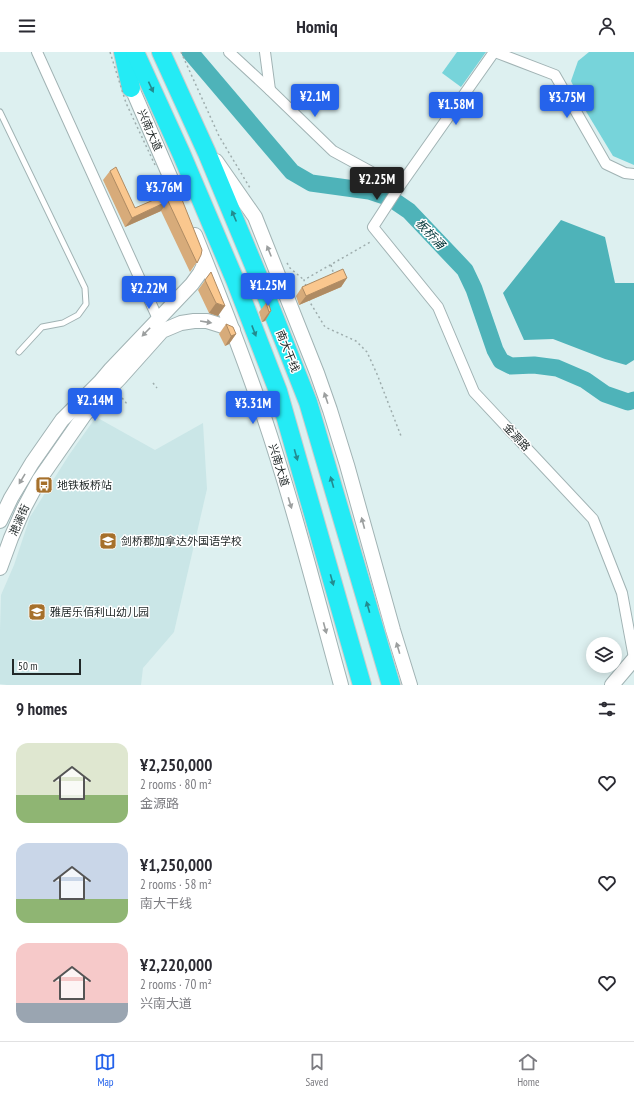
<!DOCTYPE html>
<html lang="en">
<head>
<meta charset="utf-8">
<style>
	:root { --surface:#fff; --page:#f7f7f7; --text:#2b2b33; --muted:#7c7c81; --line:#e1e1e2; --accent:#2563eb }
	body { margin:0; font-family:"PT Sans Narrow","Noto Sans SC",sans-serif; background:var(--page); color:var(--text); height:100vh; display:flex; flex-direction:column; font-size:15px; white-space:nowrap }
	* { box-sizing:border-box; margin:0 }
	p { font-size:13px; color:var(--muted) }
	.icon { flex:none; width:22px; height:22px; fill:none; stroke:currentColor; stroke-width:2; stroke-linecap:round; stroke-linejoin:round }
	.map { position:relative; height:633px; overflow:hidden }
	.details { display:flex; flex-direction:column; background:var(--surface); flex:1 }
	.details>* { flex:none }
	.buttons { position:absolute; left:586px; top:585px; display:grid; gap:8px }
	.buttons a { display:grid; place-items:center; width:36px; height:36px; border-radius:50%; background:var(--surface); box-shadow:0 2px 10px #0003; font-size:20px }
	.scale { position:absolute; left:12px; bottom:10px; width:69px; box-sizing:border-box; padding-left:4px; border:2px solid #222929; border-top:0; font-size:11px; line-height:14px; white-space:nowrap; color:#222929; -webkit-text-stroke:3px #fff; paint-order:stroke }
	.price { position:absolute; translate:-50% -34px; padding:0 9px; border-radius:4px; background:var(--accent); color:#fff; font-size:13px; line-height:26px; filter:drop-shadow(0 1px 2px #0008) }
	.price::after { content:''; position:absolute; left:50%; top:24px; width:12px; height:9px; margin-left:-6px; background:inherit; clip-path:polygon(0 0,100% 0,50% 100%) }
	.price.active { background:#222; color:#fff }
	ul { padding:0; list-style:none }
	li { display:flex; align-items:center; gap:12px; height:100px; padding:0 16px }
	li span { display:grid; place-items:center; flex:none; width:112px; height:80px; border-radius:12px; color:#555 }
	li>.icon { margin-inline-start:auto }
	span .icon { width:48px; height:48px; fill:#fffc; stroke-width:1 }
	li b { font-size:17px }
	h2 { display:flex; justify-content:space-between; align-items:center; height:48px; padding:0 16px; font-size:17px }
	header { display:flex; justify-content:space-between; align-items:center; height:52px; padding:0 16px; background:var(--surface); font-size:18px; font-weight:600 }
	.menu { display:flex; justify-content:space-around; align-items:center; height:56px; border-top:1px solid var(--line); background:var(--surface); font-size:11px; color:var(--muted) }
	.menu a { display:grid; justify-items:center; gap:2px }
	.menu .active { color:var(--accent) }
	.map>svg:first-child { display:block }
	.built { fill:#cae6e7 }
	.green { fill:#77d4da }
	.water { fill:#4eb3b9 }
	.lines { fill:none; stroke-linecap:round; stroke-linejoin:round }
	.river { stroke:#4eb3b9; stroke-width:17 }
	.lane-casing { stroke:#a1b3b4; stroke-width:7 }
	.street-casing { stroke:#a1b3b4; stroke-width:12 }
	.secondary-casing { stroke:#a1b3b4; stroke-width:16 }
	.highway-casing { stroke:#cacccc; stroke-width:20 }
	.path { stroke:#9eadad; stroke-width:1.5; stroke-dasharray:2 3; stroke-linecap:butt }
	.lane { stroke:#fff; stroke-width:5 }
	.street { stroke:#fff; stroke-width:10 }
	.secondary { stroke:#fff; stroke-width:14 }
	.highway { stroke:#24ebf5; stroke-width:18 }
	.path-bridge { stroke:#9eadad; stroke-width:1.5; stroke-dasharray:2 3; stroke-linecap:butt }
	.wall { fill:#d7ab7a }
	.shaded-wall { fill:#af8b63 }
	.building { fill:#fac78e; stroke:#af8b63 }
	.oneway { fill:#238a8f }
	.oneway2 { fill:#9c9f9f }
	.labels { text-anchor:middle; stroke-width:3; stroke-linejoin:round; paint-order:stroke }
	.street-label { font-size:11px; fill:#222929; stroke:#fff }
	.poi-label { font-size:11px; fill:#222929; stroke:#fff; text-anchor:start }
	.water-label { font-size:12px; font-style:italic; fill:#043639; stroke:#fff }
</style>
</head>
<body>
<header><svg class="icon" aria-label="menu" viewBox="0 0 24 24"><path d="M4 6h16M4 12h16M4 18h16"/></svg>Homiq<svg class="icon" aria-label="person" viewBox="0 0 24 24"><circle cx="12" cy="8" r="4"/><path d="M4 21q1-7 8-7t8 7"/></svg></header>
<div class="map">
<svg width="634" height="633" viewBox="0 0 634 633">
	<rect width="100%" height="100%" fill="#ddf0f0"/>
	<path class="built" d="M96,365L155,398L203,371L207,437L174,580L143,616L141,633H7L0,632V578L1,543L14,513L30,465L69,403Z"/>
	<g class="green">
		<path d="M457,0H486L461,35L442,21Z"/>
		<path d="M589,0H634V113L613,104L584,56L571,29L578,9Z"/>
	</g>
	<path class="water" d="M561,168L605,185L615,231H634V308L626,313L605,307L553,287L524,288L503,241Z"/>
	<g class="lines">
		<path class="river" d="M190,0L292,120L311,131L369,139L390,146L409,159L465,218L474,237L495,298L501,309L511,314L534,313L557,316L585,328L605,342L628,350L634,348"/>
		<g class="lane-casing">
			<path id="lane" d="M0,60L85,236L86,252L78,263L63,271L42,275L19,300"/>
		</g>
		<g class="street-casing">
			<g id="street">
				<path d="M37,0L158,267"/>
				<path d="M229,0L270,38L333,99L399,135"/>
				<path d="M265,0L270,38"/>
				<path d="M494,0L399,135L373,175L438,255L474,340L593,467L622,541L634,606"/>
				<path d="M495,0L555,23L606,112L625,121L634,122"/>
			</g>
		</g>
		<g class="secondary-casing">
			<g id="secondary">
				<path d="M128,27L178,143"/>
				<path d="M216,109L255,165L317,321L330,358L347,413L393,578L410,633"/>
				<path d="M195,183C219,242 242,301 263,362C293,451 316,542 341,633"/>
				<path d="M0,469L11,446L32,411L62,368L100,330L111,317L192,232L200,221L203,215L204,207"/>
				<path d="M0,516L11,486L24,456L39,428L85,362L120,326L162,279L181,271L194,269H207L223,274L233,278"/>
				<path d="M612,633L634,607"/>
			</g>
		</g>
		<g class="highway-casing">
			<g id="highway">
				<path d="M123,0L131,36"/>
				<path d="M135,0L181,101L235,228L278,339L362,633"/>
				<path d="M161,0L207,101L259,226L308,350L391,633"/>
			</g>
		</g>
		<g class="path">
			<path d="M181,0L219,84L250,136"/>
			<path d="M287,211L290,216L304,228"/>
			<path d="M331,213L334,223"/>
			<path d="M306,234L304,228L372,189"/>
			<path d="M309,247L311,252L325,275L356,289L367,300L377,322L401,384"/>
			<path d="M153,331L157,336"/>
			<path d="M119,342L127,352"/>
		</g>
		<use href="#lane" class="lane"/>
		<use href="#street" class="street"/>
		<use href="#secondary" class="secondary"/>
		<use href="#highway" class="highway"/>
		<path class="path-bridge" d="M110,0L126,51L155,113"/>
	</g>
	<g class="wall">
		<path d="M110,119L135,156L156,147L153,141L160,131L199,207L190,220L161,159L125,175L103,128Z"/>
		<path d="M211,220L218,264L209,261L198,238Z"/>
		<path d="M347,226L341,235L299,253L296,244L302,235Z"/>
		<path d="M266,251L271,259L265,269L262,270L259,260Z"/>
		<path d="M226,272L236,282L229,292L225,294L219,282Z"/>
	</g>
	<g class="shaded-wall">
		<path d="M168,149L161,159L125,175L132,166Z"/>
		<path d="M347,226L341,235L299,253L306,244Z"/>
		<path d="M216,251L225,254L218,264L209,261Z"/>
		<path d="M271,259L265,269L262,270L269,260Z"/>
		<path d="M236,282L229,292L225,294L231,284Z"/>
	</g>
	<g class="building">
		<path d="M116,115L135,156L165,143L160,131L173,125L202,198L201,203L197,211L168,149L132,166L110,119Z"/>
		<path d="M343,217L347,226L306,244L302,235Z"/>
		<path d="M211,220L225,254L216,251L205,228Z"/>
		<path d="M268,250L271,259L269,260L266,251Z"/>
		<path d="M226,272L233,275L236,282L231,284Z"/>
	</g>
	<defs><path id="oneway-solid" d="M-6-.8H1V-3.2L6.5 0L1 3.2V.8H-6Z"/></defs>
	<g class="oneway">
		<use href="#oneway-solid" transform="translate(151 35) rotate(65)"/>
		<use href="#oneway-solid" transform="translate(234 164) rotate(-113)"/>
		<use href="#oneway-solid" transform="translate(254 279) rotate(69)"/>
		<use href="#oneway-solid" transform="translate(296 403) rotate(74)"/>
		<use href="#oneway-solid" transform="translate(332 430) rotate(-106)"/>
		<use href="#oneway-solid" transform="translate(332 528) rotate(74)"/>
		<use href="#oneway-solid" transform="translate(368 555) rotate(-106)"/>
	</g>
	<g class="oneway2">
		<use href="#oneway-solid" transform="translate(269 199) rotate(-112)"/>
		<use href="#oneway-solid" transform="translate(206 270) rotate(9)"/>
		<use href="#oneway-solid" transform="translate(146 280) rotate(134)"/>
		<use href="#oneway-solid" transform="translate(326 346) rotate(-109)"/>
		<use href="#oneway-solid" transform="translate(22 427) rotate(121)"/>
		<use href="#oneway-solid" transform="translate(290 451) rotate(73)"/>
		<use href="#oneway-solid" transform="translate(363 471) rotate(-105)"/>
		<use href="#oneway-solid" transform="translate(325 576) rotate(75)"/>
		<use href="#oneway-solid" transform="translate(398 596) rotate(-107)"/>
	</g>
	<defs>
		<g id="bus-square" transform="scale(0.9)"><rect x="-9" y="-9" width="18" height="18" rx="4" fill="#a6702b" stroke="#fff"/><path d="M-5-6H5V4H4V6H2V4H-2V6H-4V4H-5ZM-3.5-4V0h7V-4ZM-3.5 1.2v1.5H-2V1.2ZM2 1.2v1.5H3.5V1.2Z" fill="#fff"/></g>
		<g id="school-square" transform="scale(0.9)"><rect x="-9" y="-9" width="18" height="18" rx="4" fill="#a6702b" stroke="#fff"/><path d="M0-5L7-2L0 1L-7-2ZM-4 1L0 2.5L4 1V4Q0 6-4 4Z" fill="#fff"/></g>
	</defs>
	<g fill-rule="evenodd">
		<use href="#bus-square" x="44" y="433"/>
		<use href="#school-square" x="108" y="489"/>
		<use href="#school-square" x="37" y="560"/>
	</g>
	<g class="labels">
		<g class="street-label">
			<text transform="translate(150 78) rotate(66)" y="4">兴南大道</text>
			<text transform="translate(288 299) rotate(68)" y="4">南大干线</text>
			<text transform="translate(517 385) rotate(47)" y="4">金源路</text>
			<text transform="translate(279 413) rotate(73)" y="4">兴南大道</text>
			<text transform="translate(19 468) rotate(-66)" y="4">滟澜街</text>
		</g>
		<g class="poi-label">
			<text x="57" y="437">地铁板桥站</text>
			<text x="121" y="493">剑桥郡加拿达外国语学校</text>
			<text x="50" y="564">雅居乐佰利山幼儿园</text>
		</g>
		<g class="water-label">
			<text transform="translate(430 182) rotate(47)" y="4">板桥涌</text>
		</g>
	</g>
</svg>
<div class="buttons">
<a><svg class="icon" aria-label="layers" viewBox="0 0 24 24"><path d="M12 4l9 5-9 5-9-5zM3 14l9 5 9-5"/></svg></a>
</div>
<div class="scale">50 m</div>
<b class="price" style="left:315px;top:66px">¥2.1M</b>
<b class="price" style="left:567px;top:67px">¥3.75M</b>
<b class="price" style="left:456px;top:74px">¥1.58M</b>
<b class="price active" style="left:377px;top:149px">¥2.25M</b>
<b class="price" style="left:164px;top:157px">¥3.76M</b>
<b class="price" style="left:268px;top:255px">¥1.25M</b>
<b class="price" style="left:149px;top:258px">¥2.22M</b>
<b class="price" style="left:95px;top:370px">¥2.14M</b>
<b class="price" style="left:253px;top:373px">¥3.31M</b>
</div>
<section class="details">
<h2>9 homes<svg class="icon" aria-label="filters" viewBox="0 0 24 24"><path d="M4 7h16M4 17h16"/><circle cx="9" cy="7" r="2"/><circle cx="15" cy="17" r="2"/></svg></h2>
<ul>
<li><span style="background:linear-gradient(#dfe7d0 65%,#8fb573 0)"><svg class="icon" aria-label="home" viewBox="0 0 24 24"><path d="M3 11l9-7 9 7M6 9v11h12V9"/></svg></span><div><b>¥2,250,000</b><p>2 rooms · 80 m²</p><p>金源路</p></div><svg class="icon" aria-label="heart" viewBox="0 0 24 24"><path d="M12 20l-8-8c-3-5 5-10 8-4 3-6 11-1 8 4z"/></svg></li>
<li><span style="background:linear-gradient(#c9d6e8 70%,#8fb573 0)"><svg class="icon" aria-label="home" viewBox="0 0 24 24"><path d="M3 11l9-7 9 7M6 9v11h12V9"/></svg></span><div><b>¥1,250,000</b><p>2 rooms · 58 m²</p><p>南大干线</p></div><svg class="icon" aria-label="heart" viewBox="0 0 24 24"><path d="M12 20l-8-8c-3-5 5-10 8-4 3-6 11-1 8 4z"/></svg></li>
<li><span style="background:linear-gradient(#f6c9c9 75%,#9aa5b1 0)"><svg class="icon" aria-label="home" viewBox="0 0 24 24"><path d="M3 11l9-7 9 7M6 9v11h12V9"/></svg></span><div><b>¥2,220,000</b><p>2 rooms · 70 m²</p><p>兴南大道</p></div><svg class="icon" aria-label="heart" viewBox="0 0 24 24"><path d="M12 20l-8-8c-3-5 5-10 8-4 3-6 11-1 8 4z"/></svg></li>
</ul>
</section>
<nav class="menu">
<a class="active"><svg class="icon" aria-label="map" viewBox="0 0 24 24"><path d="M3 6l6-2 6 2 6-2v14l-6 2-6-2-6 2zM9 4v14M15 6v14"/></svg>Map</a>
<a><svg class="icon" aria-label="saved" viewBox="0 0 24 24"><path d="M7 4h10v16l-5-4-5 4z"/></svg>Saved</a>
<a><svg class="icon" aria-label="home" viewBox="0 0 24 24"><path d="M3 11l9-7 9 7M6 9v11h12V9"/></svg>Home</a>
</nav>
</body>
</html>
